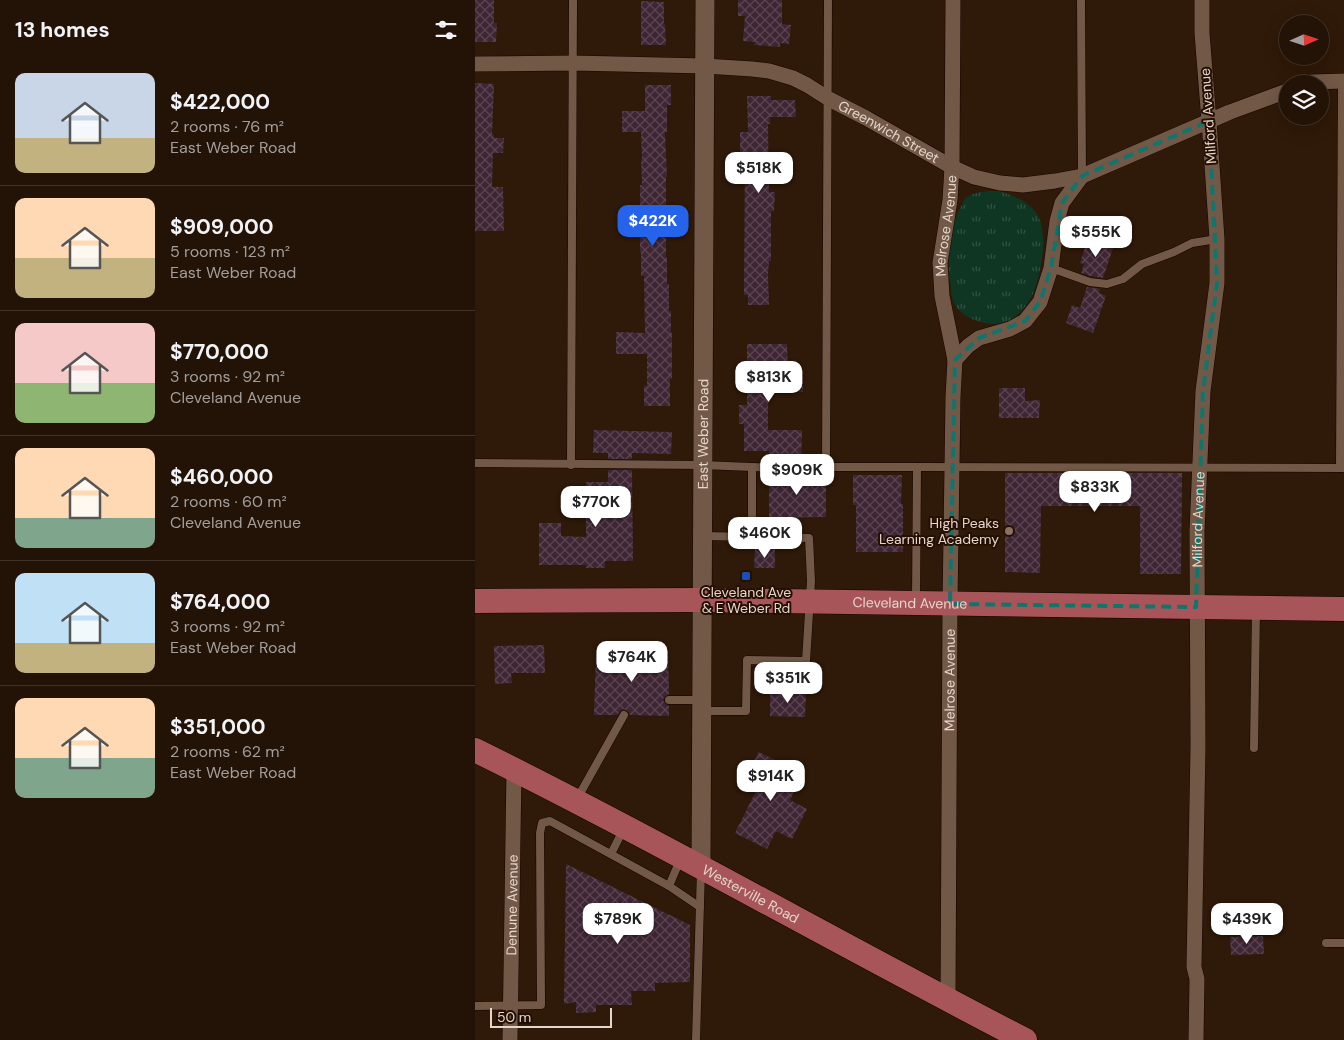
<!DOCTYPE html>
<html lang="en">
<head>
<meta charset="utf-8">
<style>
	:root { --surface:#231306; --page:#2b1c10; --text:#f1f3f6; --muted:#a39e9b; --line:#403228; --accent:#2563eb }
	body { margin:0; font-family:"DM Sans",sans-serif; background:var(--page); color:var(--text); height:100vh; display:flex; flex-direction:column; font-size:19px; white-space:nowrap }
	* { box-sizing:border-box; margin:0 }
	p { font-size:16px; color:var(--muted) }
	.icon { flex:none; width:28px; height:28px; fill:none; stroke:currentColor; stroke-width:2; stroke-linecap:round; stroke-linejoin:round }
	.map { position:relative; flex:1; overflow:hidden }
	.details { display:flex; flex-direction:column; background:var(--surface); width:475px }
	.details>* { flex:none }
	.needle { width:32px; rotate:87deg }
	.fabs { position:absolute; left:804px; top:15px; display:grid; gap:10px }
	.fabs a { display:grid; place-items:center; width:50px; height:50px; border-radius:50%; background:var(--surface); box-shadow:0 5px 20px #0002,0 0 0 1px var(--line); font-size:25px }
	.scale { position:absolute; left:15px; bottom:12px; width:122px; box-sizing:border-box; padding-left:5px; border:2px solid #e5d5cb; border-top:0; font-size:14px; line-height:18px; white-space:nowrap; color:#e5d5cb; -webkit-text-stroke:4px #240f02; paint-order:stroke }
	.price { position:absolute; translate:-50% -42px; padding:0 11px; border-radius:10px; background:#fff; color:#222; font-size:16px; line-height:32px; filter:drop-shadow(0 1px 2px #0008) }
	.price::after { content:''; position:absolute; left:50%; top:30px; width:15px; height:11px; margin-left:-8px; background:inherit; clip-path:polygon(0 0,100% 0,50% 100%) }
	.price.active { background:var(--accent); color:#fff }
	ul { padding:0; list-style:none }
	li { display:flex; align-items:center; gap:15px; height:125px; padding:0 15px }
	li+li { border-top:1px solid var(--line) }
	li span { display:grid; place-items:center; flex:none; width:140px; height:100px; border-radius:10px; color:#555 }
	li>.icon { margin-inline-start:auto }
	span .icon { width:60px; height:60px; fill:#fffc; stroke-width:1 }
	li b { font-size:21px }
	h2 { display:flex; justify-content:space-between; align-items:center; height:60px; padding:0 15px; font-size:21px }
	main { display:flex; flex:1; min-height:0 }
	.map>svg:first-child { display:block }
	.park { fill:url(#park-tufts) }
	.building { fill:url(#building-cross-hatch) }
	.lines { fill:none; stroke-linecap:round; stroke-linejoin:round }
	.service-casing { stroke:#160400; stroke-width:9 }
	.minor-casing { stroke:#160400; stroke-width:16 }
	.tertiary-casing { stroke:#160400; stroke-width:20 }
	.primary-casing { stroke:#160400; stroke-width:25 }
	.service { stroke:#725846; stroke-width:8 }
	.minor { stroke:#725846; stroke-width:15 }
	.tertiary { stroke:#725846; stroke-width:19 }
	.primary { stroke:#a75559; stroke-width:24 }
	.marked { fill:none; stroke:#0f766e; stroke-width:4; stroke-dasharray:10 6; stroke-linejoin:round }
	.education-dot { fill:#8d6e63; stroke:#240f02; stroke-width:2 }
	.transit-dot { fill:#1a4fb4; stroke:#240f02; stroke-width:2 }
	.labels { text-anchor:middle; stroke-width:4; stroke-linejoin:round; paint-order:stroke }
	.street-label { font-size:14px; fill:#e5d5cb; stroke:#240f02 }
	.poi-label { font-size:14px; fill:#e5d5cb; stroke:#240f02; text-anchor:end }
</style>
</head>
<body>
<main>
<section class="details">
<h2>13 homes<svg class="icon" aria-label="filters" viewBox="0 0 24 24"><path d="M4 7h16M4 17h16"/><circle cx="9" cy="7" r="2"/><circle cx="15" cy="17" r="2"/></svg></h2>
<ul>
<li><span style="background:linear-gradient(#c9d6e8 65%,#c2b280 0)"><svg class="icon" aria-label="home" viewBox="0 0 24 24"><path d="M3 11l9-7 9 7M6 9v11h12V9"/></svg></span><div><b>$422,000</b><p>2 rooms · 76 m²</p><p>East Weber Road</p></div></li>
<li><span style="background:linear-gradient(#ffd9b3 60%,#c2b280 0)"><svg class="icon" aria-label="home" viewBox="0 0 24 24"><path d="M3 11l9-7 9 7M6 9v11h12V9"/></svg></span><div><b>$909,000</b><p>5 rooms · 123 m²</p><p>East Weber Road</p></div></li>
<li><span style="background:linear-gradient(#f6c9c9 60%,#8fb573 0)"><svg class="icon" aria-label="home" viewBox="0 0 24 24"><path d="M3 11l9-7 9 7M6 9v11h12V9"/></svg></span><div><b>$770,000</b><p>3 rooms · 92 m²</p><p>Cleveland Avenue</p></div></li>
<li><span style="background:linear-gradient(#ffd9b3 70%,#7fa58c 0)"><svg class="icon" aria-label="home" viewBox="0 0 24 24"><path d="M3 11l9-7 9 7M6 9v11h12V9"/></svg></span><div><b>$460,000</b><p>2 rooms · 60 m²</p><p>Cleveland Avenue</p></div></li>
<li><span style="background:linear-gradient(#bfe0f5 70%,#c2b280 0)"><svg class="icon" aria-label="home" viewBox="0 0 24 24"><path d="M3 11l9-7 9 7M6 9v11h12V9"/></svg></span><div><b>$764,000</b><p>3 rooms · 92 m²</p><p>East Weber Road</p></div></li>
<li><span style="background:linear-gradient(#ffd9b3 60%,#7fa58c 0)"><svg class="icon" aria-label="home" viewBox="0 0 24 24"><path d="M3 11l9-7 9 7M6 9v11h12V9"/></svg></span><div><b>$351,000</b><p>2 rooms · 62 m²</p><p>East Weber Road</p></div></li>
</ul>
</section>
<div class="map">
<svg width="869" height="1040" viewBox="0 0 869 1040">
	<defs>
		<pattern id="park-tufts" width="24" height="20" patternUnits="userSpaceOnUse" patternTransform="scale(1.25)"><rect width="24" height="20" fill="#0e3623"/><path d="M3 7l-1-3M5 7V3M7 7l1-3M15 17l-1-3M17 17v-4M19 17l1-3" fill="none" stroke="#315242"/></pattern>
		<pattern id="building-cross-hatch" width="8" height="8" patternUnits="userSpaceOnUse" patternTransform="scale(1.25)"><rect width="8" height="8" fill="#3f2635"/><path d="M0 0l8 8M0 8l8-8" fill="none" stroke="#5b4551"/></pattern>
	</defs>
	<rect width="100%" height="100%" fill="#2f1908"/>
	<path class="park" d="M524,191C563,203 572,218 567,259C565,269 563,282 559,292C553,304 544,317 531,322C515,328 488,319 480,305C476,299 476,289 475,282C472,256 473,228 487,205C488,202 489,200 491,198C499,191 514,191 524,191Z"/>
	<g class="building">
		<path d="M0,0H19V23H22L21,42H0Z"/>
		<path d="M263,0H307V24L316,25L314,44L305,43V47L279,45L280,42L268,41L270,16H263Z"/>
		<path d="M166,1L189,2V24H190L191,45H166Z"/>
		<path d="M0,83L19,84L17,135H19V138H29L28,153H18L17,187H28L29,231H0Z"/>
		<path d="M170,85H196V105H192V132H190L192,177H191V258H192V284H194V311H196V333H197V379H195V406H169V386H172V354H141V332L170,333L169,276H166V253H165V185H167L166,159H167L166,132H147V111H170Z"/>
		<path d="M272,96H296V100H320L321,117H295V124H293L294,192H300L299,211H296V261H294L293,274L294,305H273V295H269L270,154H265V132H273Z"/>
		<path d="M613,239L619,241V239L639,245L628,278L616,276L606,273L609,264L605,263Z"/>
		<path d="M612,287L625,289L624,293L631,296L618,333L591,323L597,305L605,308Z"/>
		<path d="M272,344H312L313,371H328V392H293V430H327L326,463L294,462V451H269V424H264V405H272Z"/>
		<path d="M524,388H550V401L565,400L564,418H524Z"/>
		<path d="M119,430L197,432L196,454L157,453V459H133V453H118Z"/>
		<path d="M133,470H157L158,561H130V568H111V565H64V523H86V536L111,537V482H133Z"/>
		<path d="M294,473L325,475L351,473V517L294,518Z"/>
		<path d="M530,473H707L706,574H665V506H566L565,573L530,572Z"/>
		<path d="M378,475H427L426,504H428V552H381V505H378Z"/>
		<path d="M280,549H300V568H279Z"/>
		<path d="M69,645L70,673H36L37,683L20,684L19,646Z"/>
		<path d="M193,651L194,694L189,697L188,700L191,705L194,706V716L155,715L154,712L149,709L146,710L142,715H119L121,653Z"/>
		<path d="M295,691L331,692L330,717L295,716Z"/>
		<path d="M284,752L328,774L315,800L332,809L317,839L301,831L292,849L260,833L284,785L270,778Z"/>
		<path d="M91,864L215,925V982L180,983V991H156L157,1005H121V1012L101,1013V1002L89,1004Z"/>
		<path d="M788,936L789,954L756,955L755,937Z"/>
	</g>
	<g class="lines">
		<g class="service-casing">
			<g id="service">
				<path d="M606,0L607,176"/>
				<path d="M576,268L615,282L632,284L648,279L667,264L699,252L717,243L742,239"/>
				<path d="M0,463L227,465L325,469L351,467H442L869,468"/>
				<path d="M96,465L98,0"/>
				<path d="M351,467L353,0"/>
				<path d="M865,468L867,81"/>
				<path d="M277,537V467"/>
				<path d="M441,601L442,467"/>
				<path d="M194,700H226"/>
				<path d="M226,711H271L272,660L331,661L336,581L334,538L229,536"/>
				<path d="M779,748L781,610"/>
				<path d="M102,799L149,715"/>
				<path d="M136,854L149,828"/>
				<path d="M194,886L205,860"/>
				<path d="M851,943H869"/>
				<path d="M0,1006L66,1005L65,833L67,823L75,821L194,886L225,907"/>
				<path d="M221,1040L226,870"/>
			</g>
		</g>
		<g class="minor-casing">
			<g id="minor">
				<path id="s1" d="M0,64L98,63L230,66L277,69L294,71L318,78L332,85L354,99L391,118L477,167L499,177L525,183L548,185L580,181L607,176L755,112L812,91"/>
				<path d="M833,84L837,82L869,81"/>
				<path d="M480,360L493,346L504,338L535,329L550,321L565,302L576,268L582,221L587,203L607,176"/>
				<path id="s2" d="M473,1000L475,604L478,397L480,360L467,296L465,263L475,200L477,167L478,0"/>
				<path id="s3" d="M35,1040L39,769"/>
				<path id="s4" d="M721,1040L722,979L719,967L723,747L722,531L728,391L742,283V239L734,121L727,33V0"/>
			</g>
		</g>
		<g class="tertiary-casing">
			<g id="tertiary">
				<path id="s5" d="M226,866L230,0"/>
			</g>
		</g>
		<g class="primary-casing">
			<g id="primary">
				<path id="s6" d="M0,601L226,600L869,609"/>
				<path id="s7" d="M0,750C186,842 366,945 550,1040"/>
			</g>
		</g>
		<use href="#service" class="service"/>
		<use href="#minor" class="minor"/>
		<use href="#tertiary" class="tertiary"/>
		<use href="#primary" class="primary"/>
	</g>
	<path class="marked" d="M734,121L742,283L728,391L721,607L475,604L480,360L504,338L550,321L565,302L576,268L587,203L607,176Z"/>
	<circle class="education-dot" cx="534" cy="531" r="5"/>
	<rect class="transit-dot" x="266" y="571" width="10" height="10" rx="2.5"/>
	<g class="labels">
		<g class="street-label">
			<text transform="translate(733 116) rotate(-94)" y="5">Milford Avenue</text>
			<text dy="5" stroke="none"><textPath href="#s1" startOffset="429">Greenwich Street</textPath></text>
			<text dy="5" stroke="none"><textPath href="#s2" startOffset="776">Melrose Avenue</textPath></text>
			<text dy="5" stroke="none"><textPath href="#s5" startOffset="432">East Weber Road</textPath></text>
			<text dy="5" stroke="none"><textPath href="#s4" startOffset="521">Milford Avenue</textPath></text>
			<text dy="5" stroke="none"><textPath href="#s6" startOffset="435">Cleveland Avenue</textPath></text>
			<text dy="5" stroke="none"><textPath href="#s2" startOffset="320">Melrose Avenue</textPath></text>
			<text dy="5" stroke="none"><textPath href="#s7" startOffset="311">Westerville Road</textPath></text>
			<text dy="5" stroke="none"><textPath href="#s3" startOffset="135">Denune Avenue</textPath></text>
		</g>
		<g class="poi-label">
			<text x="524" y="528">High Peaks<tspan x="524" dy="16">Learning Academy</tspan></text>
			<text x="271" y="597" text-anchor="middle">Cleveland Ave<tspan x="271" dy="16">&amp; E Weber Rd</tspan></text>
		</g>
	</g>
</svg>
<div class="fabs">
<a><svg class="needle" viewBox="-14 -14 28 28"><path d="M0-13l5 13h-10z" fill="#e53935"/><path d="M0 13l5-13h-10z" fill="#a39e9b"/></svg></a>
<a><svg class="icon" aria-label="layers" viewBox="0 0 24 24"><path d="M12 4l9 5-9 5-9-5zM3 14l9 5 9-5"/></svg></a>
</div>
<div class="scale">50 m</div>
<b class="price" style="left:284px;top:194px">$518K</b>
<b class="price active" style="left:178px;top:247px">$422K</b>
<b class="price" style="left:621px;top:258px">$555K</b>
<b class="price" style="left:294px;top:403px">$813K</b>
<b class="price" style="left:322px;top:496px">$909K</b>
<b class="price" style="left:620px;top:513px">$833K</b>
<b class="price" style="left:121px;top:528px">$770K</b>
<b class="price" style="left:290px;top:559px">$460K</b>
<b class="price" style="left:157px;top:683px">$764K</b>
<b class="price" style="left:313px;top:704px">$351K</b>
<b class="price" style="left:296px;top:802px">$914K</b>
<b class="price" style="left:143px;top:945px">$789K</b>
<b class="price" style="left:772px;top:945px">$439K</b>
</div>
</main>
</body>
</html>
